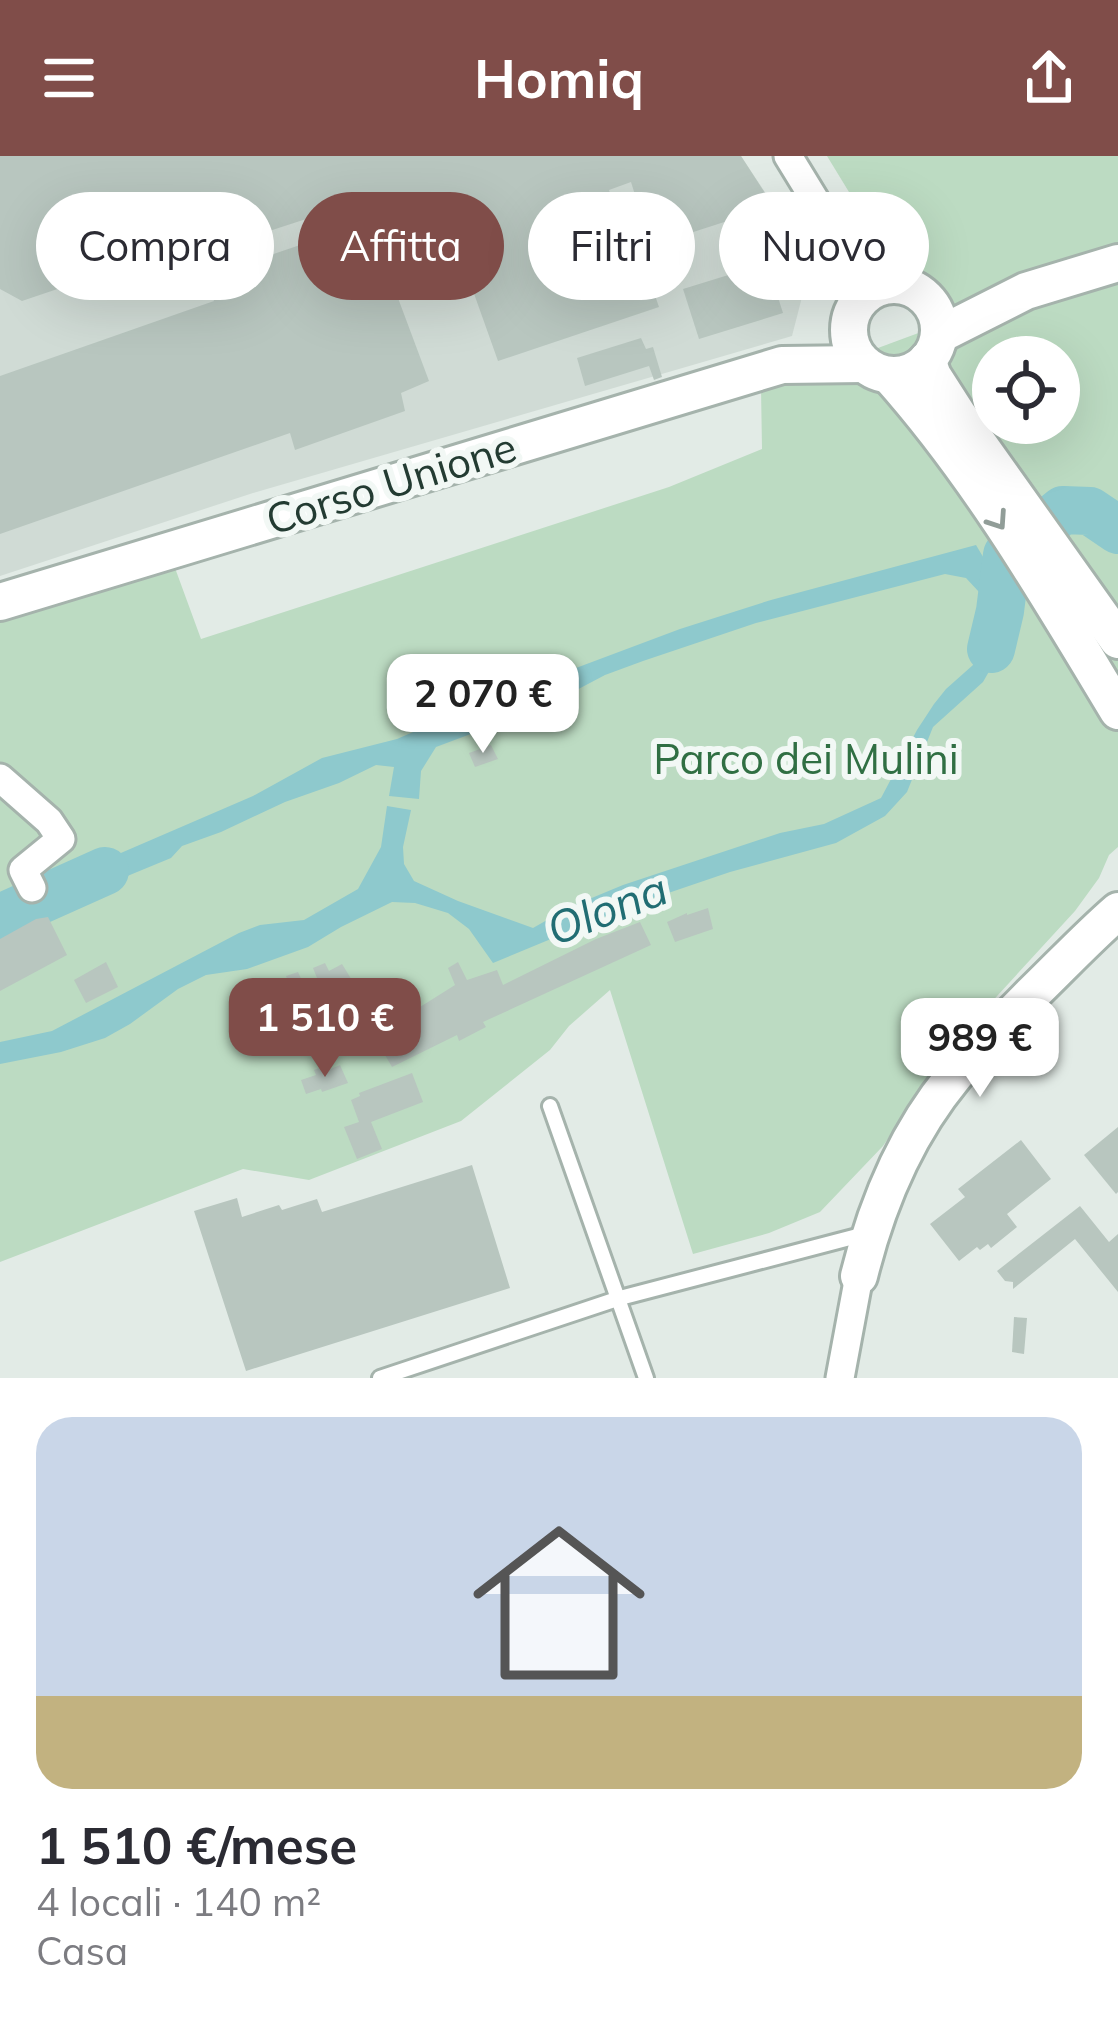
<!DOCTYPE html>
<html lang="it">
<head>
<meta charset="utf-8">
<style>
	:root { --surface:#fff; --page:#f2f2f3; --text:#2b2b33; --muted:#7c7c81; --accent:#804d49 }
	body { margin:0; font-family:Mulish,sans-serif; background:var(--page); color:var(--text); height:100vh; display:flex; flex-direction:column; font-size:45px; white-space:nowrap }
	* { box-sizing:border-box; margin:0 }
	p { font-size:39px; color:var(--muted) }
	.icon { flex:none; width:66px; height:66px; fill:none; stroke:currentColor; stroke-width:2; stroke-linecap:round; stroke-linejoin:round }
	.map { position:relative; height:1222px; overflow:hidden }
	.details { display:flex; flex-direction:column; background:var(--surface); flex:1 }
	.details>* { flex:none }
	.banner { position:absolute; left:36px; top:36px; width:1047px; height:108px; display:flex; gap:24px }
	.controls { position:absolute; left:972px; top:180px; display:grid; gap:24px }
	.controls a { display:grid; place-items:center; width:108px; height:108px; border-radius:50%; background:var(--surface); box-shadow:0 12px 48px #0002; font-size:60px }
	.price { position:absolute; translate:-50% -102px; padding:0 27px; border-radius:24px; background:#fff; color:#222; font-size:39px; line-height:78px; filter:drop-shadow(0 3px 6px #0008) }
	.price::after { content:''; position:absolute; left:50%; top:72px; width:36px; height:27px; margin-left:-18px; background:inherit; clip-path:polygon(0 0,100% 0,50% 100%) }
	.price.selected { background:var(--accent); color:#fff }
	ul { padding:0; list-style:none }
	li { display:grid; align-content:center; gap:24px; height:636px; padding:0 36px }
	li span { display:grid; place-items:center; height:372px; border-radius:36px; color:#555 }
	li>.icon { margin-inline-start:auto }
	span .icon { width:216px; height:216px; fill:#fffc; stroke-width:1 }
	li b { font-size:51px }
	.pill { padding:0 42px; border-radius:54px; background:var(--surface); box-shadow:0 12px 48px #0002; font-size:42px; line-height:108px }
	.pill.selected { background:var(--accent); color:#fff }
	header { display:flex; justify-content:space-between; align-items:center; height:156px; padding:0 36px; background:var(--accent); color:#fff; font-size:54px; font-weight:700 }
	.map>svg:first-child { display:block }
	.built { fill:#d0dbd5 }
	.green { fill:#bcdbc2; fill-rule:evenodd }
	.water { fill:#8ec9cd }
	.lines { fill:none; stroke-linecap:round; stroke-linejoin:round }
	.river { stroke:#8ec9cd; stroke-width:48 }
	.building { fill:#b8c6bf }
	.service-casing { stroke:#a5b3ac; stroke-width:20 }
	.minor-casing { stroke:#a5b3ac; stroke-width:33 }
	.tertiary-casing { stroke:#a5b3ac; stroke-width:42 }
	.service { stroke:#fff; stroke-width:14 }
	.minor { stroke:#fff; stroke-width:27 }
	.tertiary { stroke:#fff; stroke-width:36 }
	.oneway { stroke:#919d98 }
	.labels { text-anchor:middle; stroke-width:12; stroke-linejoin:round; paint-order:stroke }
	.street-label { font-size:42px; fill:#233b32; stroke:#f2f8f5 }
	.park-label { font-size:42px; fill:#306f43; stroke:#f2f8f5 }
	.water-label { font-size:45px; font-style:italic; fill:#216d73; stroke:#f2f8f5 }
</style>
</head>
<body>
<header><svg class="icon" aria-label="menu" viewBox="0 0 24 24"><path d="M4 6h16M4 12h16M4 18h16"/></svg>Homiq<svg class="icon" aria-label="share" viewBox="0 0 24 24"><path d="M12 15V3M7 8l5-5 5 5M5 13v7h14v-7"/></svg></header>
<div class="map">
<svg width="1118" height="1222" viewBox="0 0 1118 1222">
	<rect width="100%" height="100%" fill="#e2ebe6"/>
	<path class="built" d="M0,0H741L811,106L792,180L253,337L0,420Z"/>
	<path class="green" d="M827,0H1118V691L1109,699L1099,722L1075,755L953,888L883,990L820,1056L769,1077L693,1098L610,834L569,870L550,894L461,965L309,1024L243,1013L0,1106V465L157,415L159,417L175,412L201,483L669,331L762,293L761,232L786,226L932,172ZM993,201H1059V267H993Z"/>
	<g class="water">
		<path d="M1073,333L1092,337L1118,354V398C1098,381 1083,367 1059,384L1036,346Z"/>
		<path d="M976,389L1008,443L1009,464L1003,491L983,526L933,571L907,636L885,660L836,687L730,716L633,749L493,807L469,773L448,757L415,747L392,746L341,771L308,791L247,813L206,819L178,833L130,868L105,882L61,896L0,908V886L52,875L239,777L260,769L304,764L358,733L381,691L387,650L411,654L403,691L404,708L414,725L458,745L533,772L570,751L623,729L780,677L824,668L881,642L917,574L934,548L946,533L973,509L985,480L987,466L979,436L966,422L945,418L756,467L643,505L605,519L569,538L508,564L436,591L421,615L419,643L389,640L394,611L376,609L339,627L285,646L221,676L182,690L171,702L125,721L82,733L51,749L42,731L253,640L322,602L397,583L464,554L680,473L771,444Z"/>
	</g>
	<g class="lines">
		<g class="river">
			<path d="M991,493L1000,455L1007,399L1063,354L1090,355L1118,374"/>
			<path d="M0,762L105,715"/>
		</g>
	</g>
	<g class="building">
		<path d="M0,0H741L778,57L748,67L746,59L684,79L680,69L664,71L641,58L631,26L609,34L633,103L641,99L659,151L498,205L472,132L443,144L415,119L402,85L379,92L374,78L359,84L364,101L356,105L367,135L392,126L429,225L401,237L405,255L295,294L290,277L0,378V220L214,145L206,121L350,72L346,50L150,114L146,103L22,145L0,133Z"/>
		<path d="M772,63L789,111L780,114L762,67Z"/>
		<path d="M767,107L783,157L699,183L683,133Z"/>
		<path d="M641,182L646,193L653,191L662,221L654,224L649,210L585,230L577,202Z"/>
		<path d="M491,589L498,603L475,611L469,597Z"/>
		<path d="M708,752L713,773L675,786L667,766L687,757V759Z"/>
		<path d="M48,761L67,799L0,835V783L36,763Z"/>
		<path d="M640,766L651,789L483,866L486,871L459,885L457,879L392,911L374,880L455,829L448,812L458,806L467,824L497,814L503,829L596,783Z"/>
		<path d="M106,806L118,831L86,847L74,824Z"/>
		<path d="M325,807L329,815L342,808L361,839L348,846L350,850L296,878L281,879L277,871L280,870L267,847L292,835L286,820L298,816L304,829L317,822L313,812Z"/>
		<path d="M340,909L348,927L322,936L321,933L306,938L301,924L316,919L314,914L324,910L326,915Z"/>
		<path d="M412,917L423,946L371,966L382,993L357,1003L344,971L359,966L351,944L360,940L359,937Z"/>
		<path d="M1118,971V1036L1116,1038L1084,999Z"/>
		<path d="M1021,984L1051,1023L1007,1058L1017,1071L991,1092L988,1088L980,1094L977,1091L959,1105L930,1068L965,1041L958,1033Z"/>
		<path d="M472,1009L510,1132L246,1215L194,1055L237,1042L242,1061L279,1049L282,1054L317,1043L322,1056Z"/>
		<path d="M1080,1050L1109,1086L1118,1078V1136L1075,1083L1013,1133V1126L1005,1125L997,1115Z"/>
		<path d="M1014,1161L1027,1162L1024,1198L1012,1196Z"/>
	</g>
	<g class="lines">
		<g class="service-casing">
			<g id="service">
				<path d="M550,950L646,1222"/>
				<path d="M380,1222L620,1142L865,1078"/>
			</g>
		</g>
		<g class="minor-casing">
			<g id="minor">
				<path d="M788,0L837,80L860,143"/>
				<path d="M841,83L898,129"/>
				<path d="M0,622L49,665L61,683L23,714L32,732"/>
				<path d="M840,1222L859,1120"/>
			</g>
		</g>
		<g class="tertiary-casing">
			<g id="tertiary">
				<circle cx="894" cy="174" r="45"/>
				<path d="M939,179L1026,135L1118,107"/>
				<path d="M927,204L933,220L958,259L1118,484"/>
				<path d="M889,219C979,320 1048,439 1118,555"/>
				<path d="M0,446L782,209L864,208"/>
				<path d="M859,1120C877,1047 906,978 954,920C978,891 1005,866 1031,839C1060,811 1088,781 1118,755"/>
			</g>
		</g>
		<use href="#service" class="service"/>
		<use href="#minor" class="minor"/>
		<use href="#tertiary" class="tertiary"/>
	</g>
	<defs><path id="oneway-chevron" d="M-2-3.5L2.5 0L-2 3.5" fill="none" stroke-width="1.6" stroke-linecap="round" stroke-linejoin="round" transform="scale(3)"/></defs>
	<use class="oneway" href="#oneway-chevron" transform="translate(998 365) rotate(56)"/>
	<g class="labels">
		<g class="street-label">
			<text transform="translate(391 327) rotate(-17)" y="15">Corso Unione</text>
		</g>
		<g class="park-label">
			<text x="806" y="618">Parco dei Mulini</text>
		</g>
		<g class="water-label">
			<text transform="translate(607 753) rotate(-21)" y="16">Olona</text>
		</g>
	</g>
</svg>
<div class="controls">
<a><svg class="icon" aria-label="locate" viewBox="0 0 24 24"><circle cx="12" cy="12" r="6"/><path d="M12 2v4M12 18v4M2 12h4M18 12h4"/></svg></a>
</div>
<b class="price" style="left:483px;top:600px">2 070 €</b>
<b class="price selected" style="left:325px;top:924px">1 510 €</b>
<b class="price" style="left:980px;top:944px">989 €</b>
<div class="banner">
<a class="pill">Compra</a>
<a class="pill selected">Affitta</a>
<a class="pill">Filtri</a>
<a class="pill">Nuovo</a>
</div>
</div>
<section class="details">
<ul>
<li><span style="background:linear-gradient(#c9d6e8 75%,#c2b280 0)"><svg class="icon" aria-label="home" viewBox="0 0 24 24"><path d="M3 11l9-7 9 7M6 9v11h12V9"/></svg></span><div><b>1 510 €/mese</b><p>4 locali · 140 m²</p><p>Casa</p></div></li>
</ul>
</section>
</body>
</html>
